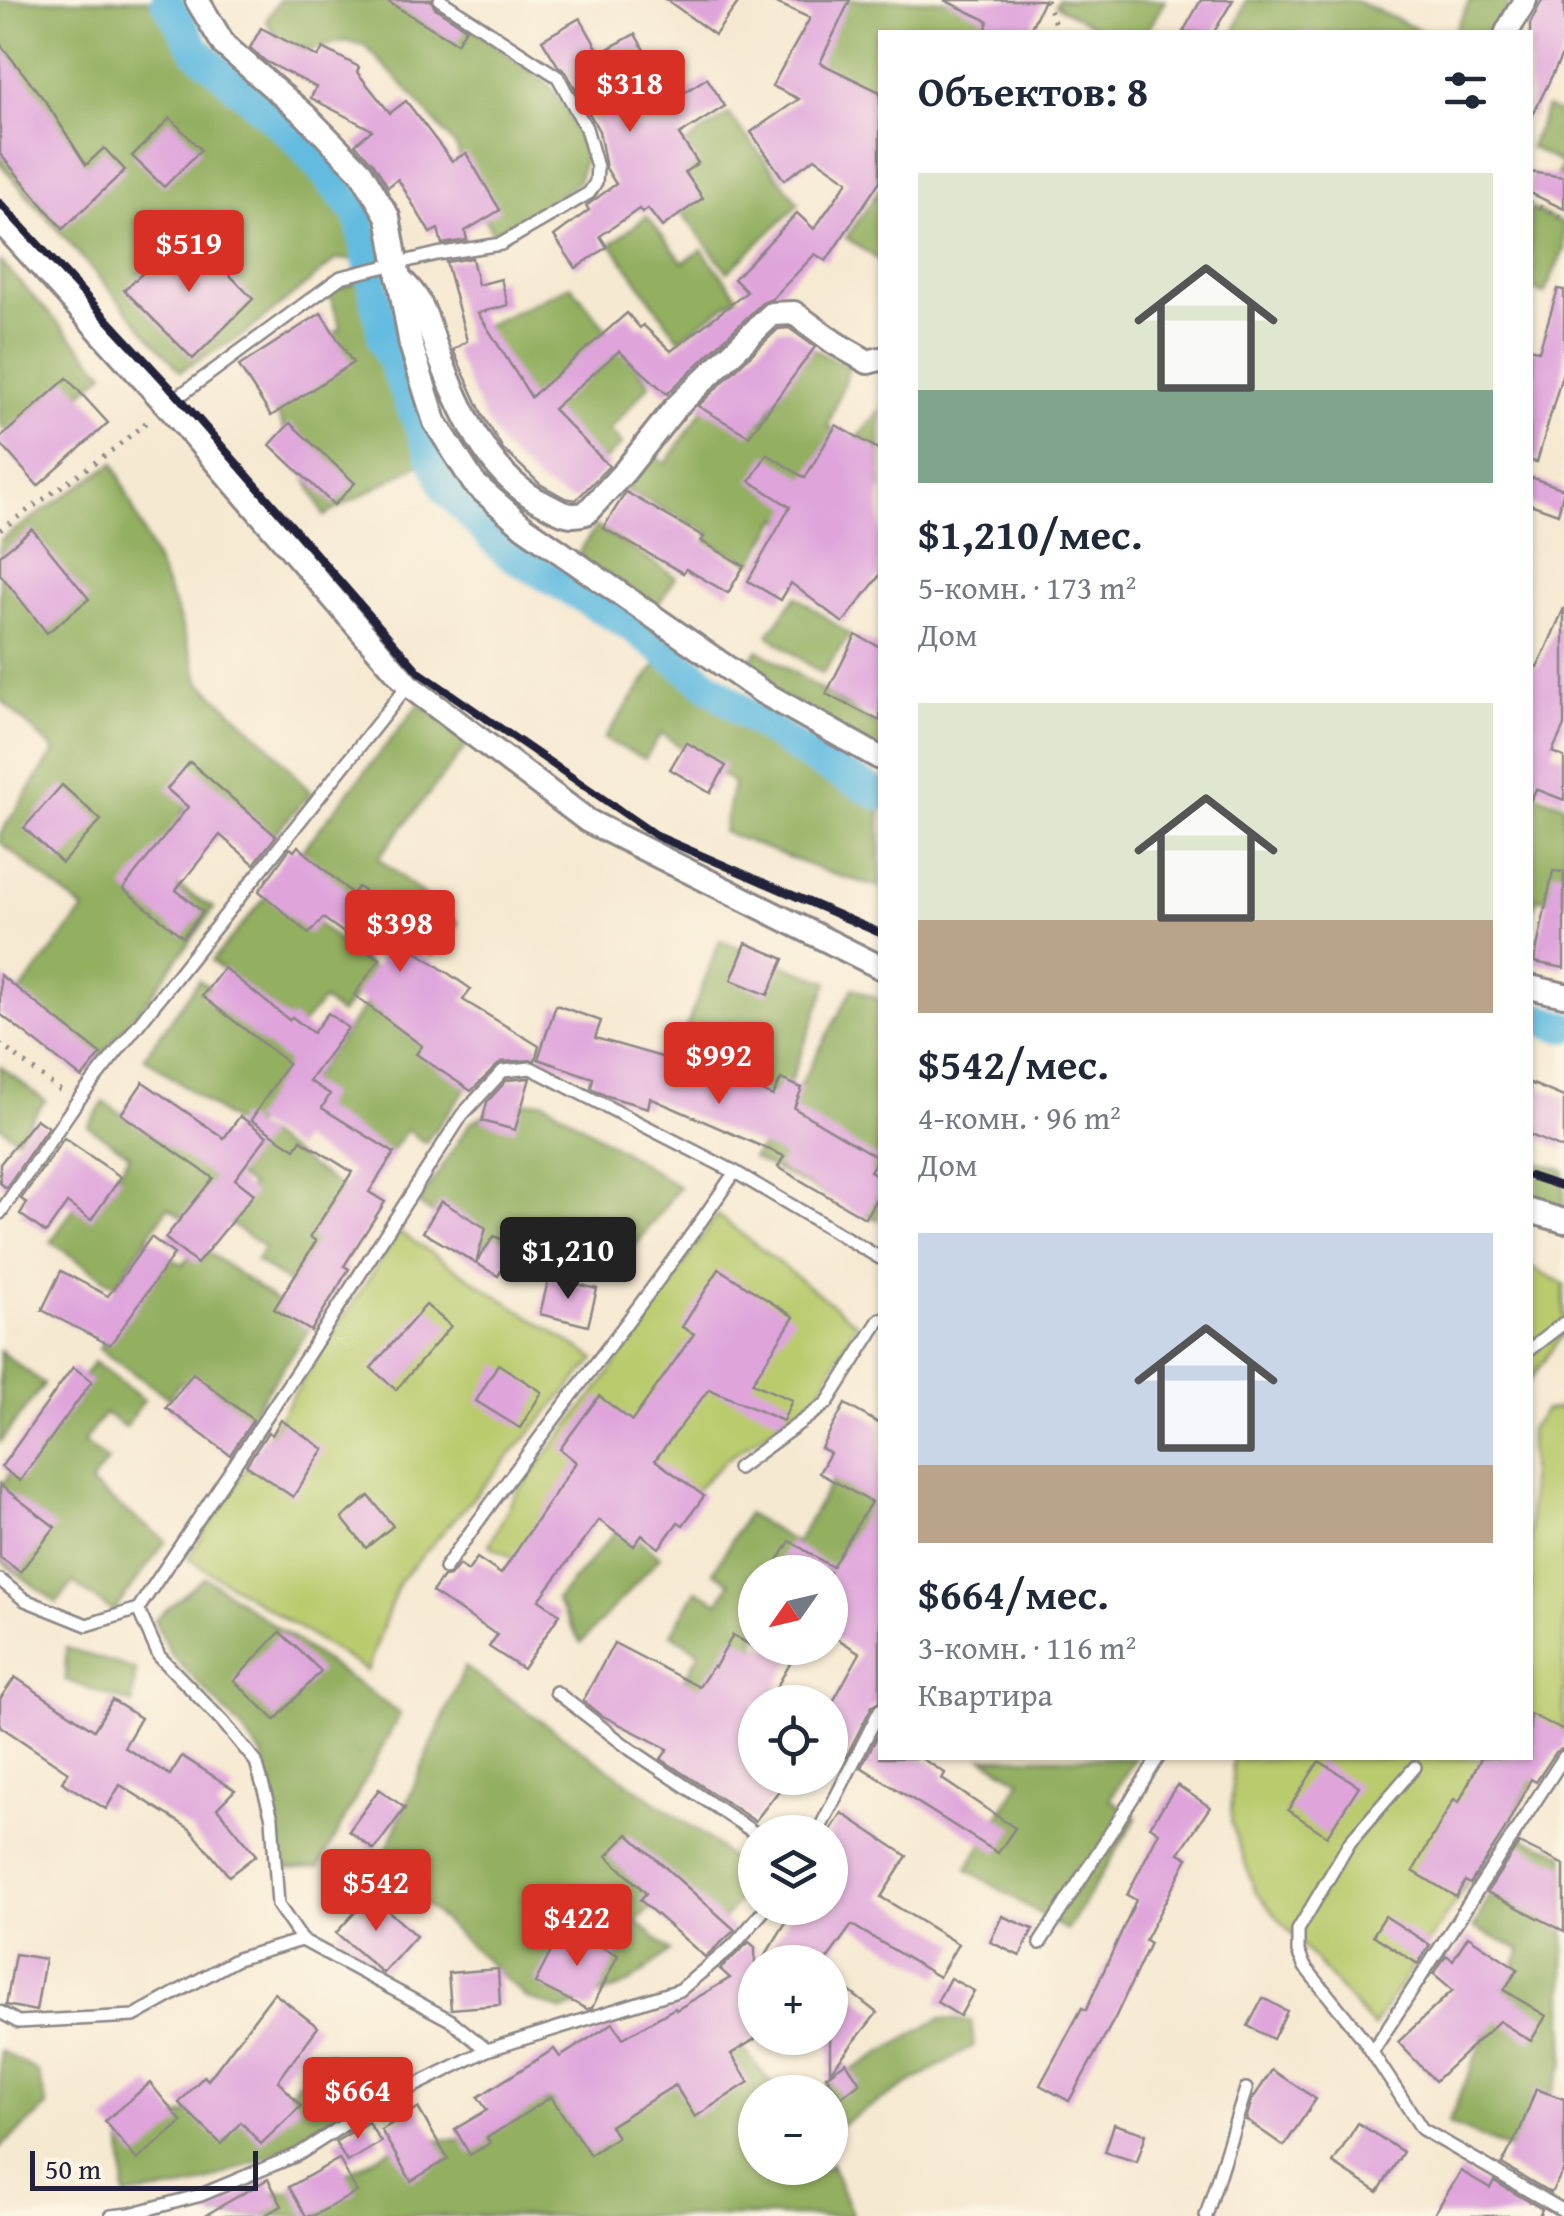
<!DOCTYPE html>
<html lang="ru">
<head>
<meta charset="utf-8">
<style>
	:root { --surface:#fff; --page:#f6f6f7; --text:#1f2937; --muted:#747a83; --accent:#d93025 }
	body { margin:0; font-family:"Gentium Book Plus",serif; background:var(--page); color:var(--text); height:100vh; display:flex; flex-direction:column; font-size:38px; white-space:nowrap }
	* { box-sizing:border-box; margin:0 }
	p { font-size:32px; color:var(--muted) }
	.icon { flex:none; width:55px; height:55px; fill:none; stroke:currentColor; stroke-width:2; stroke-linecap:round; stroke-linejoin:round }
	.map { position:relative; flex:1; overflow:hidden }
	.panel { position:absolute; left:878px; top:30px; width:655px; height:1730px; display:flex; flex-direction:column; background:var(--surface); border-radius:0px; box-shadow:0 2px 8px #0004 }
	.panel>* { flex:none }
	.needle { width:65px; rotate:236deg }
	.fabs { position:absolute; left:738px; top:1555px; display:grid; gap:20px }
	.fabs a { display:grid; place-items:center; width:110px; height:110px; border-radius:50%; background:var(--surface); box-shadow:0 2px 8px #0004; font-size:50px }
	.scale { position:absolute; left:30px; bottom:25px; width:228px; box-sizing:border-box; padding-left:10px; border:5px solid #22223b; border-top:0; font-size:28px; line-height:35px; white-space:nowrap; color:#22223b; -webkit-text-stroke:8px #fcf5e5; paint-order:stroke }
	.price { position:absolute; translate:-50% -85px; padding:0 22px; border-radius:10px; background:var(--accent); color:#fff; font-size:32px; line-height:65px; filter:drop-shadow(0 2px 5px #0008) }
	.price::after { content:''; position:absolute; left:50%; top:60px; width:30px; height:22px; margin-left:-15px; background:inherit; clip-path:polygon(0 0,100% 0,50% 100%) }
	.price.active { background:#222; color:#fff }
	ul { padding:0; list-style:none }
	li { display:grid; align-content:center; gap:20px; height:530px; padding:0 40px }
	li span { display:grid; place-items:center; height:310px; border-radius:0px; color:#555 }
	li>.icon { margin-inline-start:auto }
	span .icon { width:180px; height:180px; fill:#fffc; stroke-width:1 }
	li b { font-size:42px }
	h2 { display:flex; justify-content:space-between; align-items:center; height:120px; padding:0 40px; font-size:42px }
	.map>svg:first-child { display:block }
	.green { fill:#bacb6e; stroke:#6e7654; stroke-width:2.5 }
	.forest { fill:#93af61; stroke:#5a684e; stroke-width:2.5 }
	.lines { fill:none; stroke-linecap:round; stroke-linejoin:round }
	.canal { stroke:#63bce0; stroke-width:32 }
	.building { fill:#dfa5db }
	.service-casing { stroke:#8c8686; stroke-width:16 }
	.minor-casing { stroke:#8c8686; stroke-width:28 }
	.path { stroke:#8c8686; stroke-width:5; stroke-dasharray:2.5 8; stroke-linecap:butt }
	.service { stroke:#fff; stroke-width:11 }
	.minor { stroke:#fff; stroke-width:22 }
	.rail { stroke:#22223b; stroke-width:8 }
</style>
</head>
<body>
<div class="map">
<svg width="1564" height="2216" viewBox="0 0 1564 2216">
	<rect width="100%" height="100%" fill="#fcf5e5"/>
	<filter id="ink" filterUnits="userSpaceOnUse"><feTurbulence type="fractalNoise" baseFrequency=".01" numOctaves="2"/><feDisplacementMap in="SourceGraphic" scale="20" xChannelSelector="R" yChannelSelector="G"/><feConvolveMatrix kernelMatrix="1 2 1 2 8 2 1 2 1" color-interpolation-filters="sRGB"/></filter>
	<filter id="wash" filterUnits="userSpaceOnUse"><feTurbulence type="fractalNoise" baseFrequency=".0048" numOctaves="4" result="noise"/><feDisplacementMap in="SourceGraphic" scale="40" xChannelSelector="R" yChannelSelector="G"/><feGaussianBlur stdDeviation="2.25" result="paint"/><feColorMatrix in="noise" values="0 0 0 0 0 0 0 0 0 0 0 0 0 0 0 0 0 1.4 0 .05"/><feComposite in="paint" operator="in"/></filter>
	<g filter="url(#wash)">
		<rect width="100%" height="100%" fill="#f6e9d1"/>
		<g class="green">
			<path d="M717,1215L856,1323L817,1397L726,1460L684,1501L605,1497L548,1577L489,1545L515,1495L604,1381Z"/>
			<path d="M399,1232L595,1359L399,1582L367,1671L188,1558Z"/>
			<path d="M1530,1266L1564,1284V1332L1530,1380Z"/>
			<path d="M1564,1408V1736L1373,2027L1255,1891L1231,1823L1233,1759L1530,1758V1430L1545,1410Z"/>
		</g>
		<g class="forest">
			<path d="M0,0H158L193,58L291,143L351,218L358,260L337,259L245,334L180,371L0,163Z"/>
			<path d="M279,0H434L549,85L569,115L585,155L579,180L543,209L492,233L464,175L457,148L409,91L365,46L344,41L310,50L284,45L266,21Z"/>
			<path d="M830,0H952L1009,21L1002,32H880V106L802,70Z"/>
			<path d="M1058,0H1165L1147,32H1104L1055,5Z"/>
			<path d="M1246,0H1355L1423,32H1234Z"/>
			<path d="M1470,0H1511L1496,32H1454Z"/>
			<path d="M1547,107L1564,116V178L1557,175L1562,164L1530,147Z"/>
			<path d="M729,114L799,204L728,272L648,170Z"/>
			<path d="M880,189V261L846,238Z"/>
			<path d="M1530,208L1564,224V250L1544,294L1530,288Z"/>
			<path d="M647,216L683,262L702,250L738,296L679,339L611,244Z"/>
			<path d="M0,261L105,373L19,446L0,424Z"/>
			<path d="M363,280L377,345L423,462L324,516L258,372L341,329L329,292Z"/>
			<path d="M571,285L650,384L609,431L622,444L585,478L470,333Z"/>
			<path d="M808,346L849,368L828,426L854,442L880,410V488L826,543L779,518L752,563L707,541L710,533L625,489L648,449L666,464L711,397L763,422Z"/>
			<path d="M114,463L176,609L200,682L268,744L311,793L267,842L190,797L154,872L214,908L149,998L89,1070L9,1006L84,910L0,842V834L55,751L0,699V540Z"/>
			<path d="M596,526L676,577L656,608L576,557Z"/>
			<path d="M796,596L850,635L822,674L768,635Z"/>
			<path d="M759,650L880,728V755L740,671Z"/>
			<path d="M660,659L803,765L880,802V887L832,874L723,832L733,783L661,733L645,759L604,739Z"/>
			<path d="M420,703L469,743L378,858L458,923L432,956L362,900L284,873Z"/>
			<path d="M1530,792L1564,804V901L1538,898L1530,917Z"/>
			<path d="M274,887L376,972L340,1014L323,1000L296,1032L212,961Z"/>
			<path d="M720,940L828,982L782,1104L673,1062Z"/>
			<path d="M199,980L304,1055L248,1133L144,1057Z"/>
			<path d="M853,988L880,1000L878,1220L752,1158L772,1136Z"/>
			<path d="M373,995L471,1082L425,1143L407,1130L378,1168L292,1103Z"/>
			<path d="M0,1066L45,1101L16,1139L0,1126Z"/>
			<path d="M544,1101L679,1187L618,1269L550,1223L479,1246L418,1204L470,1123L503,1104Z"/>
			<path d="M104,1102L223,1182L194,1225L168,1207L115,1286L51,1242L89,1185L104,1194L130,1155L88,1126Z"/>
			<path d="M258,1130L362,1202L302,1292L256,1261L264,1247L227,1222L251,1186L230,1172Z"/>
			<path d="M1530,1160L1564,1171V1210L1530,1199Z"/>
			<path d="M198,1245L312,1326L242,1426L180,1382L169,1398L99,1349L166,1254L183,1265Z"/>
			<path d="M0,1351L44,1384L0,1442Z"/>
			<path d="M94,1362L144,1400L125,1427L105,1413L83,1442L107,1461L90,1484L166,1541L113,1612L73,1582L57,1603L0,1560V1482L3,1483Z"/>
			<path d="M836,1474L880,1500L830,1572H818L808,1567L804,1572H755V1648H761L696,1758L653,1733L700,1652L671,1634L696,1590L719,1602L730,1582L713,1572L747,1514L796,1543Z"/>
			<path d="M621,1525L660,1557L581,1643L556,1600Z"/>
			<path d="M205,1577L400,1714L319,1867L282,1868L263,1757L240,1727L171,1654L154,1620Z"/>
			<path d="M66,1648L136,1670L132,1704L65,1680Z"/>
			<path d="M465,1667L707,1838L755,1881L714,1931L672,1889L636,1921L670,1951L630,1983L563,2011L526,1998L381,1863Z"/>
			<path d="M983,1758H1135L1110,1799L1137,1817L1067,1931L967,1869L1020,1781Z"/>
			<path d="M1517,1835L1564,1854V2064L1525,2156L1448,2123L1521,1950L1474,1928Z"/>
			<path d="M939,2019L971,2021L974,2045L830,2131V2092H815Z"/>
			<path d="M732,2035L778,2092H755V2168H830V2161L853,2216H217L256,2193L316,2191L408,2139L477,2140L509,2106L573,2098Z"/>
			<path d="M0,2050L38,2072L47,2107L0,2148Z"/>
			<path d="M329,2053L368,2091L296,2145L194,2187L125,2196L122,2142L127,2132L203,2109L262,2117Z"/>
		</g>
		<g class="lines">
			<g class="canal">
				<path d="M166,0L196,50L298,140L360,216L384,341L447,490L506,552L633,627L749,716L811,758L880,795"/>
				<path d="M1530,1016L1564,1027"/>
			</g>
		</g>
		<g id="blocks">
			<g class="building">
				<path d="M385,0H431L435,8L466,28L457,43Z"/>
				<path d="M667,0H740L715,35Z"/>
				<path d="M770,0H850L820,63L880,92V181L826,261L815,254L772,299L762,303L667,394L619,351L553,409L609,466L576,500L565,498L540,484L503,449L483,416L453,350L467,341L446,262L472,258L478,285L501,279L508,305L478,313L531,397L627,313L640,328L643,325L671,351L747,292L734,279L797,213L814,229L848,181L815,158L784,180L751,132L799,99L772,86L810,18Z"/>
				<path d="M944,0H1044L1029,32H985L988,21Z"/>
				<path d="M1201,0H1233L1214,32H1183Z"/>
				<path d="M1542,0H1564V51L1530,121V24Z"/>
				<path d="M580,18L600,53L635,34L672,100L707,78L725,106L679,135L698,163L685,172L703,198L662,227L648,209L642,213L639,209L600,236L607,247L576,268L554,236L589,210L586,206L616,184L606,168L599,131L566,72L558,66L542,40Z"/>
				<path d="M261,28L318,57L323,48L359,67L357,72L390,113L406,101L452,161L466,153L500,210L465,231L467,240L442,244L438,229L430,233L398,179L388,187L374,164L355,144L372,130L311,98L316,87L265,61L250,48Z"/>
				<path d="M0,44L46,102L86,165L104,148L125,170L63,229L0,154Z"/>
				<path d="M170,118L201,150L164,187L132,156Z"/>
				<path d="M1530,172L1564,177V209L1530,193Z"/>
				<path d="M188,232L253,299L193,359L124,290Z"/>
				<path d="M1558,289L1564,290V368L1537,462L1530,461V348L1539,351Z"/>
				<path d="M321,313L353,363L271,416L239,366Z"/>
				<path d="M789,328L815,347L749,436L698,406L778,329Z"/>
				<path d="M67,378L108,423L38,486L0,443V438Z"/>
				<path d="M290,423L355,483L334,505L270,445Z"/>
				<path d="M836,425L880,450V575L843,623L791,583L781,600L748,581L790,507L750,481L767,454L805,478Z"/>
				<path d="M1530,477L1564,489L1558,514L1530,504Z"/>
				<path d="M626,492L704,537L701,541L744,566L728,593L686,569L683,573L603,528Z"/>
				<path d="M32,529L89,599L47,633L0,574V555Z"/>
				<path d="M1564,608V726L1552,752L1564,757V800L1536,789L1530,802V664L1538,667Z"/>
				<path d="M856,635L880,647V721L826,694Z"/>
				<path d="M686,742L726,766L710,793L670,769Z"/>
				<path d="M190,762L276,836L254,864L220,835L176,890L203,912L183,937L123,889L188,807L167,789Z"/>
				<path d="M62,785L101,820L62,863L24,828Z"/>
				<path d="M298,846L352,894L358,887L402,919L391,934L471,989L463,1000L539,1046L535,1060L501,1062L471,1091L416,1054L422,1046L354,995L380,959L323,918L309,934L259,891L290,848L294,851Z"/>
				<path d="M1553,871L1564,872V968L1534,962Z"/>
				<path d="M746,943L784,959L768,995L731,980Z"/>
				<path d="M224,968L289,1020L292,1017L313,1033L328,1013L348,1028L309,1081L330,1094L322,1108L394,1153L369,1192L385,1202L344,1266L349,1269L311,1331L274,1309L316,1241L310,1237L352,1172L301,1140L295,1149L251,1120L288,1063L202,996Z"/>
				<path d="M0,975L101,1054L82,1078L0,1014Z"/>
				<path d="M556,1005L601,1021L595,1038L700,1068L701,1064L773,1096L781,1079L802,1088L794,1108L878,1158L870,1171L880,1177V1192L865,1218L778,1167L784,1156L650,1098L648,1108L607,1096L591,1088L593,1078L538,1059Z"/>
				<path d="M530,1078L515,1130L482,1121L487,1102L507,1080Z"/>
				<path d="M143,1082L224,1138L240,1116L267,1136L235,1179L254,1194L197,1264L165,1238L213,1178L121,1114Z"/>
				<path d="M1530,1083L1564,1097V1149L1530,1135Z"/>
				<path d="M36,1119L48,1127L6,1188L0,1183V1164Z"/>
				<path d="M64,1138L121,1177L91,1220L67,1203L46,1233L20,1214L27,1203L21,1199Z"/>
				<path d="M441,1201L486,1228L476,1263L423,1232Z"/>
				<path d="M494,1236L516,1246L498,1276L476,1263Z"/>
				<path d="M151,1237L174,1254L110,1345L42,1310L61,1271L108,1296Z"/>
				<path d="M719,1269L794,1317L752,1383L792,1400L783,1421L709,1389L655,1460L704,1496L683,1525L678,1522L659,1548L642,1535L634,1546L599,1520L539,1600L560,1614L523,1669L489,1647L497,1635L432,1592L443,1577L450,1576L459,1565L468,1571L477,1558L501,1574L576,1462L560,1449L599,1396L632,1421L694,1334L682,1327Z"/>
				<path d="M549,1277L597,1289L588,1326L540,1314Z"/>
				<path d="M426,1305L451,1326L396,1390L371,1368Z"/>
				<path d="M498,1364L542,1392L520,1428L476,1401Z"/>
				<path d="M73,1367L92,1381L20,1481L1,1467Z"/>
				<path d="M193,1373L253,1420L230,1455L166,1408Z"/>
				<path d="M845,1404L880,1424V1701L872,1706L846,1757L830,1747V1707L860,1653L830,1634V1572H771L790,1541L832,1567L871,1502L819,1473L830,1453L821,1448Z"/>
				<path d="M281,1420L324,1449L293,1497L246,1465L268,1432L272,1435Z"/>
				<path d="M0,1485L55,1527L20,1572L0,1557Z"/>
				<path d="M369,1496L393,1526L366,1548L342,1518Z"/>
				<path d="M280,1632L321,1671L275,1720L234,1681Z"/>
				<path d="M733,1635L755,1648H799L768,1702H755V1778H789L755,1821L661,1759L668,1749L599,1714L583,1701L614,1643L699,1687L713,1666L715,1667Z"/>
				<path d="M15,1677L94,1730L112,1700L141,1718L124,1747L170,1775L182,1756L235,1790L217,1808L256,1855L229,1876L190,1829L120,1785L106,1809L62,1782L68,1772L0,1726V1699Z"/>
				<path d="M1530,1714L1564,1731V1748L1556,1752L1536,1782L1531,1779L1504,1831L1470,1884L1465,1881L1456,1897L1413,1871L1454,1799L1459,1802L1481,1758H1530Z"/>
				<path d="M880,1731V1758H921L945,1773L942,1779L1015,1828L998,1853L861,1767Z"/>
				<path d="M1319,1761L1359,1786L1327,1836L1288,1810Z"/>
				<path d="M1177,1785L1210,1807L1179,1853L1188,1858L1145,1940L1150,1943L1116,2016L1069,2101L1040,2085L1082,2008L1086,2010L1136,1900L1127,1895L1159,1832L1150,1826Z"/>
				<path d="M379,1789L405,1808L374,1850L349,1831Z"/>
				<path d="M842,1813L907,1856L881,1897L958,1944L939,1977L852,1925L825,1962H761L795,1908H830V1831Z"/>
				<path d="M628,1834L735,1930L705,1957L640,1900L646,1893L607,1856Z"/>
				<path d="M1519,1843L1564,1865V1931L1487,1892Z"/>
				<path d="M371,1895L416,1936L383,1973L336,1933Z"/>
				<path d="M1002,1916L1033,1929L1020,1956L990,1942Z"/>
				<path d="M1385,1916L1430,1945L1418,1964L1373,1935Z"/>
				<path d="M563,1928L618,1955L592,2008L587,2009L535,1983Z"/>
				<path d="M1468,1936L1518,1969L1504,1990L1546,2016L1531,2041L1499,2021L1435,2081L1398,2042L1453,1990L1434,1974L1446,1955L1453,1960Z"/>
				<path d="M749,1942L755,1947V2039L731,2054L749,2082L695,2117L675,2085L610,2126L617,2137L590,2155L551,2097L487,2138L490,2143L470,2155L455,2129L487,2110L478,2097L554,2049L560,2057L613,2023L623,2038L675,2008L676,2010L730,1978L720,1969Z"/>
				<path d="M15,1954L45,1959L36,2011L6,2005Z"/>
				<path d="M498,1969L500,2005L451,2009L448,1973Z"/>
				<path d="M830,1976L877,2013L830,2072Z"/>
				<path d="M950,1978L974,1991L960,2016L937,2002Z"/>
				<path d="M274,1993L318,2027L278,2081L301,2106L261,2144L241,2122L221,2144L179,2103L204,2076L208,2080Z"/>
				<path d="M1263,1998L1287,2011L1273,2039L1248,2026Z"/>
				<path d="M846,2062L860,2083L841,2097L826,2076Z"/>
				<path d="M1272,2070L1316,2099L1284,2146L1246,2120L1252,2100Z"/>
				<path d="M150,2083L182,2122L137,2160L105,2121Z"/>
				<path d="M1536,2089L1564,2099V2169L1551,2193L1502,2164L1520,2130Z"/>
				<path d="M418,2108L448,2159L411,2181L381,2130Z"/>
				<path d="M368,2122L381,2142L347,2162L335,2142Z"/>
				<path d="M1358,2123L1403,2152L1378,2192L1333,2163Z"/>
				<path d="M1114,2124L1146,2134L1137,2162L1105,2152Z"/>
				<path d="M339,2159L357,2192L313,2216H306L289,2187Z"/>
				<path d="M1461,2171L1490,2188L1494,2181L1542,2209L1539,2216H1433Z"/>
				<path d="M268,2179L282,2206L263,2216H204Z"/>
			</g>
		</g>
	</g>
	<g filter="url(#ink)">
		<use href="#blocks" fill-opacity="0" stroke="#8c8686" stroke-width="2.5"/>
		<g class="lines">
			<g class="service-casing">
				<g id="service">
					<path d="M167,405L341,277L437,254L501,244L589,193L596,182L597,167L586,128L558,77L440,0"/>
					<path d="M0,1213L76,1103L408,685"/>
					<path d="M1530,1349L1564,1323"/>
					<path d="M738,1468L827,1403L880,1319"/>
					<path d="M445,1568C538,1434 643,1308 735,1172"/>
					<path d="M0,1580L25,1600L87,1625L138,1609"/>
					<path d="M556,1692L630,1749L755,1833"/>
					<path d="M1415,1767L1350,1842L1298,1930V1952L1305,1967L1362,2037L1422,2129L1564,2211"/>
					<path d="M818,1832L880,1710"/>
					<path d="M302,1940L278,1905L272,1818L256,1762L223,1722L159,1656L138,1609L306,1358L462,1115L503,1071L531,1068L735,1172L880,1258"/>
					<path d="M1040,1943L1158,1758"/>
					<path d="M0,2012L18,2022L134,2016L237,1959L302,1940L450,2020L487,2050"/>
					<path d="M1372,2052L1564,1757"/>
					<path d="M111,2216L130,2214L201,2195L299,2154L370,2108L487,2050L680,1990L734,1945L766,1908"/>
					<path d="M1206,2216L1246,2089"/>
				</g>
			</g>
			<g class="minor-casing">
				<g id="minor">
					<path d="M197,0L224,45L305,115L361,172L388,217L411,345L435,422L474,483L524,527L762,692L880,758"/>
					<path d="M1507,32L1525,0"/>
					<path d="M0,221L167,405L408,685L588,821L880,967"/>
					<path d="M398,277C429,304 427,328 442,363C463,415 491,478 543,503C558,511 569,519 586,513L625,471L675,408L772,314L794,313L835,343L868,362L880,359"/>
					<path d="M1530,987L1564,995"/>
					<path d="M1530,1211L1564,1221"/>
				</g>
			</g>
			<g class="path">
				<path d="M1046,0L1058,32"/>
				<path d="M1530,202L1564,220"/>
				<path d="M0,530L114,449L149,420"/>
				<path d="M0,1044L61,1091"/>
			</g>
			<use href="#service" class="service"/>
			<use href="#minor" class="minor"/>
			<g class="rail">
				<path d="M0,203L179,397L419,672L657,836L880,933"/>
				<path d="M1530,1176L1564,1187"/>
			</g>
		</g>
	</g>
</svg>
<div class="fabs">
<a><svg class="needle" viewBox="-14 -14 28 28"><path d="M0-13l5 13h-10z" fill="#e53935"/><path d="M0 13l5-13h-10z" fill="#747a83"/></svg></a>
<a><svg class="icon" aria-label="locate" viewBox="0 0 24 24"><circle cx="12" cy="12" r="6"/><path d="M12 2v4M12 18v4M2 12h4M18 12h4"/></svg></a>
<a><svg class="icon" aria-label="layers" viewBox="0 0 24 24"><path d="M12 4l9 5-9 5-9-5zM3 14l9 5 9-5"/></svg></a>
<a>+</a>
<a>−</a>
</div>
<div class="scale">50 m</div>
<b class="price" style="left:630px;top:135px">$318</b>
<b class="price" style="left:189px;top:295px">$519</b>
<b class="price" style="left:400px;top:975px">$398</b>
<b class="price" style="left:719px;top:1107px">$992</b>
<b class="price active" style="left:568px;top:1302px">$1,210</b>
<b class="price" style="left:376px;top:1934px">$542</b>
<b class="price" style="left:577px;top:1969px">$422</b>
<b class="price" style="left:358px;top:2142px">$664</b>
<section class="panel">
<h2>Объектов: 8<svg class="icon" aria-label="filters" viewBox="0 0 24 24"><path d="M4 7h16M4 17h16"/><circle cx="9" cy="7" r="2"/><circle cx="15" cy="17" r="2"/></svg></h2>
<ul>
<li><span style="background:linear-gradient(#dfe7d0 70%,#7fa58c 0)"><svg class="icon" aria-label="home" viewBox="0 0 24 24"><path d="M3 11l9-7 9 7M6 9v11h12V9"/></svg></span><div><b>$1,210/мес.</b><p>5-комн. · 173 m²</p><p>Дом</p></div></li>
<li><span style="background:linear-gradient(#dfe7d0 70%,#b9a48a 0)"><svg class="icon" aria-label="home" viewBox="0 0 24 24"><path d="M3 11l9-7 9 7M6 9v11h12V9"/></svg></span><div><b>$542/мес.</b><p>4-комн. · 96 m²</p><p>Дом</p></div></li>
<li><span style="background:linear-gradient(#c9d6e8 75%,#b9a48a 0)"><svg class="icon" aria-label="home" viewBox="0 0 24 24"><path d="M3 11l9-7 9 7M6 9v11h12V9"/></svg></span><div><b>$664/мес.</b><p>3-комн. · 116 m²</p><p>Квартира</p></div></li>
</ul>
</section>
</div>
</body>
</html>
